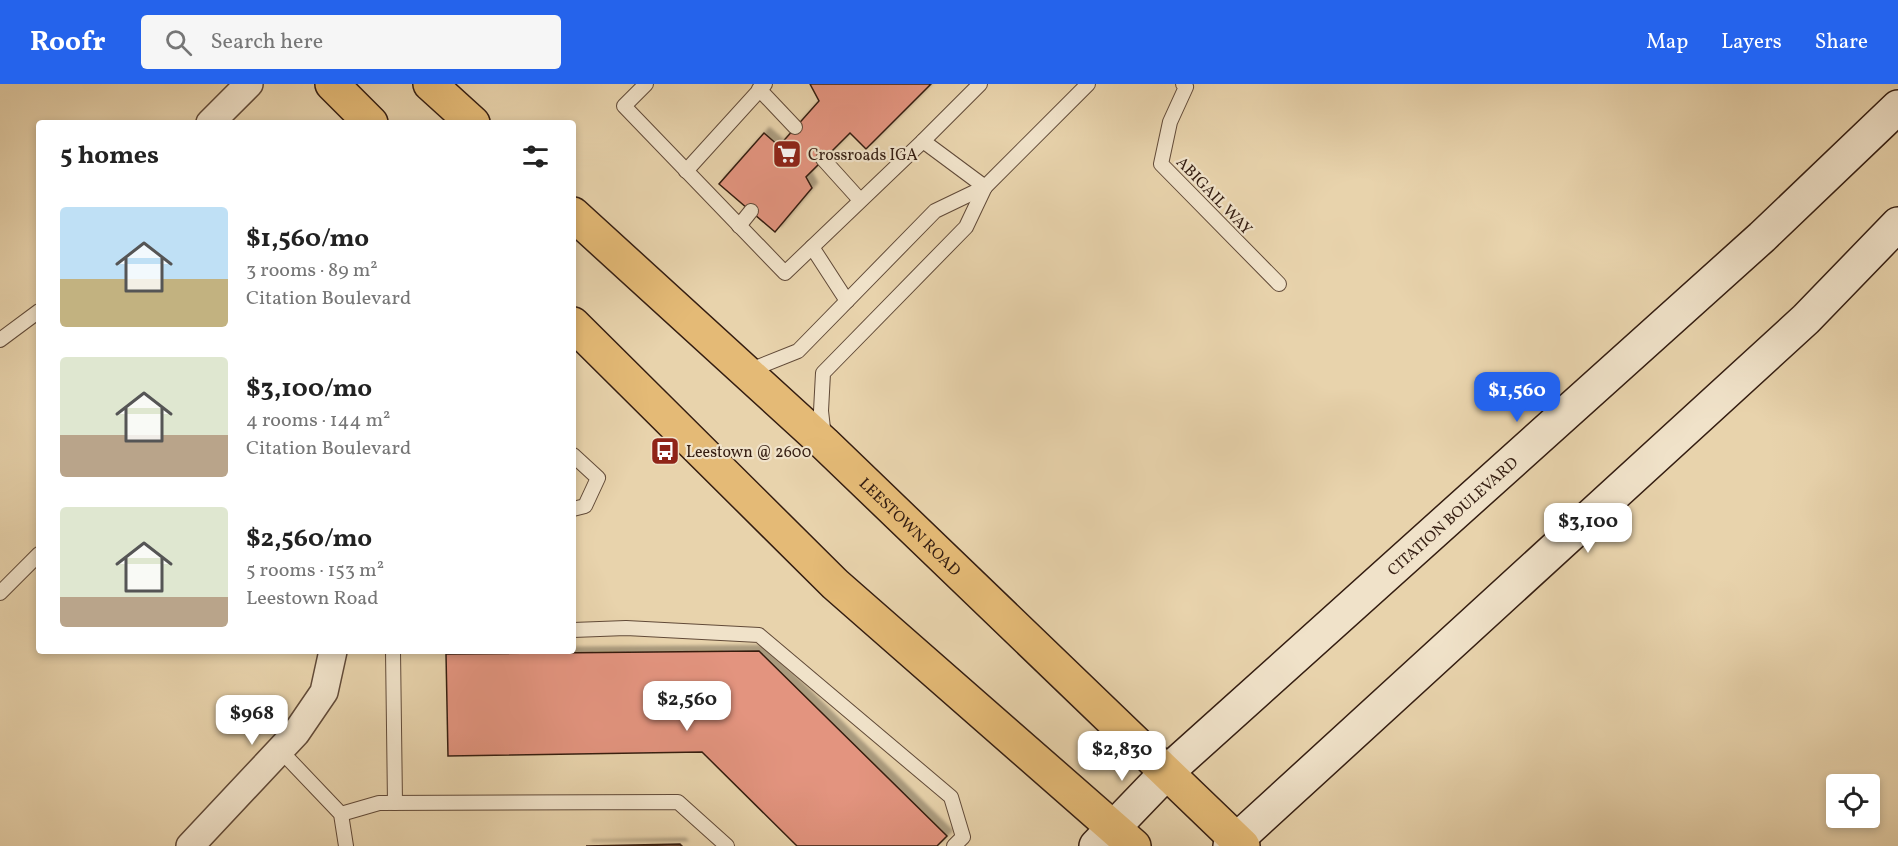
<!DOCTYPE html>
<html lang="en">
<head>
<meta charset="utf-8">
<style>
	:root { --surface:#fff; --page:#f6f6f6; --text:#222; --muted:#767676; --accent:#2563eb }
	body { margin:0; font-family:Vollkorn,serif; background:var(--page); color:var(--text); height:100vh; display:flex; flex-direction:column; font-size:22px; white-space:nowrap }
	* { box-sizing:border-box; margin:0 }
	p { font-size:20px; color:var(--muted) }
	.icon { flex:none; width:33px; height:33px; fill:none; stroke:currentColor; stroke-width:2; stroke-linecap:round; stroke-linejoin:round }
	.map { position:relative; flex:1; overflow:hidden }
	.sheet { position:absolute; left:36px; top:36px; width:540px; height:534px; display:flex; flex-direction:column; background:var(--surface); border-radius:6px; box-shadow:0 3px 9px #0003 }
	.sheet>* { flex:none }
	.buttons { position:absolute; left:1826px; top:690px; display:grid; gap:12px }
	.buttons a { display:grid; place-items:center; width:54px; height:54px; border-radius:6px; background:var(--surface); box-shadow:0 3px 9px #0003; font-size:30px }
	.price { position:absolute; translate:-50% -51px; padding:0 14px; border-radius:12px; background:#fff; color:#222; font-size:20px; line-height:39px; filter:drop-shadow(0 2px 3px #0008) }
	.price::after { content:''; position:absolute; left:50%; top:36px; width:18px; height:14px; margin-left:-9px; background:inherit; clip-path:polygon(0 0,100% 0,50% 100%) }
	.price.active { background:var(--accent); color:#fff }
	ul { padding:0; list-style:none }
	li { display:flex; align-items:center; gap:18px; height:150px; padding:0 24px }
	li span { display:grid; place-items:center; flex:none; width:168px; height:120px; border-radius:6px; color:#555 }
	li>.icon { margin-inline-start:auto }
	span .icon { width:72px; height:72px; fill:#fffc; stroke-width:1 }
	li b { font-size:26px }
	h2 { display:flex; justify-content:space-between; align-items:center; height:72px; padding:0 24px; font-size:26px }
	header { display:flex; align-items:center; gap:36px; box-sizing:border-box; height:84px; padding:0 30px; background:var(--accent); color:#fff }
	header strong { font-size:28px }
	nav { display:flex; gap:33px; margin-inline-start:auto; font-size:21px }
	.search { width:420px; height:54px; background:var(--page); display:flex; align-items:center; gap:15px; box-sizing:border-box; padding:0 21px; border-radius:6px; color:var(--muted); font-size:22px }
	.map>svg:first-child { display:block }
	.building { fill:#e3947f; stroke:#341d11; stroke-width:1.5; filter:url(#shadow) }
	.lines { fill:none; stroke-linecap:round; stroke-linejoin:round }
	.lane-casing { stroke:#614a38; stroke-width:16 }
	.street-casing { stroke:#614a38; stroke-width:30 }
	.secondary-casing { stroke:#341d11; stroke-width:36 }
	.primary-casing { stroke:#341d11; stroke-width:36 }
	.lane { stroke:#f0e2c9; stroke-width:14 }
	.street { stroke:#f0e2c9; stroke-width:27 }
	.secondary { stroke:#f0e2c9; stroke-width:33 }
	.primary { stroke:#e4ba76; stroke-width:33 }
	.labels { text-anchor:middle; stroke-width:4.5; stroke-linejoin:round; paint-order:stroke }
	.poi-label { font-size:16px; fill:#341d11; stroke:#f0e2c9; text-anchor:start }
	.street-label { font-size:16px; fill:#341d11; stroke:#f0e2c9 }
</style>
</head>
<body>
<header>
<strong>Roofr</strong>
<div class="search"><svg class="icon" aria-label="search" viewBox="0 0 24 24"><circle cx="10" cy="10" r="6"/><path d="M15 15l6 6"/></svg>Search here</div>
<nav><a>Map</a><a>Layers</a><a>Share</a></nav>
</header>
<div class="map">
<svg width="1898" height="762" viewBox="0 0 1898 762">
	<defs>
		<filter id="shadow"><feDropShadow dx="5.5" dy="-5.5" stdDeviation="1.5" flood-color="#0004"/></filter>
	</defs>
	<rect width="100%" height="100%" fill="#e8d3ac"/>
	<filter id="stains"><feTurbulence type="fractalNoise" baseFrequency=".00333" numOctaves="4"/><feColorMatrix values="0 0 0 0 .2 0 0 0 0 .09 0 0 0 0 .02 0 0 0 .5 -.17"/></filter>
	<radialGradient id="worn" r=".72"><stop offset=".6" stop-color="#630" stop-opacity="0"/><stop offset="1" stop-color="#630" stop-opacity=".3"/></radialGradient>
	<g class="building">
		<path d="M810,0H931L866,65L850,49L806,93L812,104L775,148L719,100L764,49L779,62L819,17Z"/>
		<path d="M759,567L947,752L937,762H797L702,668L448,672L446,570Z"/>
		<path d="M680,760L682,762H586Z"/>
	</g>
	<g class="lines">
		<g class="lane-casing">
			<g id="lane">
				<path d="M646,0L624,22L785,189L923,57L980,0"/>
				<path d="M1183,0L1186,3L1170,38L1161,80L1279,200"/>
				<path d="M759,5L795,43"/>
				<path d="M923,57L985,103"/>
				<path d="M823,75L860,116"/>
				<path d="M686,87L765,0"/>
				<path d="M739,142L751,127"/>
				<path d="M812,163L847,217"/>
				<path d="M0,256L39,227"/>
				<path d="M748,287L798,267L935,127L985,103L1088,0"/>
				<path d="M824,353L821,327L823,289L966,143L985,103"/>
				<path d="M573,371L598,394L585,422L573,425"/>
				<path d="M0,509L39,470"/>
				<path d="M573,546L626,544L759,551L951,713L963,753L954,762"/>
				<path d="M393,567L395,719"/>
				<path d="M280,666L341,730L346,762"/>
				<path d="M341,730L379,719L678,718L727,762"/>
			</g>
		</g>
		<g class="street-casing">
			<g id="street">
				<path d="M210,39L249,0"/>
				<path d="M190,762L296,649L324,608L333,567"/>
			</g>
		</g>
		<g class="secondary-casing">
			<g id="secondary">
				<path id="s1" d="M1096,762L1167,688L1762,153L1898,23"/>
				<path d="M1230,762L1806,235L1898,140"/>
			</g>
		</g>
		<g class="primary-casing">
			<g id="primary">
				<path d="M332,0L371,39"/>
				<path d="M430,0L473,39"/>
				<path id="s2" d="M573,130L824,359L1243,762"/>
				<path d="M573,240L835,500L1134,762"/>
			</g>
		</g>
		<use href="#lane" class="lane"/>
		<use href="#street" class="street"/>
		<use href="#secondary" class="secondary"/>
		<use href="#primary" class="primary"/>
	</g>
	<defs>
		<g id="supermarket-square" transform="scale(1.5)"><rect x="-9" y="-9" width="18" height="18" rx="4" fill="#8f2418" stroke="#f0e2c9"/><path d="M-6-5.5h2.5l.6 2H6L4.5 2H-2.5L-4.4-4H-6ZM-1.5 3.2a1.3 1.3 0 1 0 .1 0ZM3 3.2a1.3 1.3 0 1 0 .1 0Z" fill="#fff"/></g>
		<g id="bus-square" transform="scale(1.5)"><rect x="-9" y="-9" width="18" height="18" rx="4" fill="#8f2418" stroke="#f0e2c9"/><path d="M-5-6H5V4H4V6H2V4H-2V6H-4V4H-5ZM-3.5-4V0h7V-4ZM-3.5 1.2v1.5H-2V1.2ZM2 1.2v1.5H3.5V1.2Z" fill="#fff"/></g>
	</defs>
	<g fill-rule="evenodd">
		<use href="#supermarket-square" x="787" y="70"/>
		<use href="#bus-square" x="665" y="367"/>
	</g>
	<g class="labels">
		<g class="poi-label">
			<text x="808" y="76">Crossroads IGA</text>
			<text x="686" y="373">Leestown @ 2600</text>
		</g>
		<g class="street-label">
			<text transform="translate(1215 111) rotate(46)" y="6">ABIGAIL WAY</text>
			<text dy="6" stroke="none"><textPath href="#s1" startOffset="486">CITATION BOULEVARD</textPath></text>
			<text dy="6" stroke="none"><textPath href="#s2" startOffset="460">LEESTOWN ROAD</textPath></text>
		</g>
	</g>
	<rect width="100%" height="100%" filter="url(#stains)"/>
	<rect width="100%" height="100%" fill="url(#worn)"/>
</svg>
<div class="buttons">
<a><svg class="icon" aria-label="locate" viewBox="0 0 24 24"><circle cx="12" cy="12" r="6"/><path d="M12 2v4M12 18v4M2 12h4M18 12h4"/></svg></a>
</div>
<b class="price active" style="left:1517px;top:339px">$1,560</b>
<b class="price" style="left:1588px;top:470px">$3,100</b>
<b class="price" style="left:687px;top:648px">$2,560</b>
<b class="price" style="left:252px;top:662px">$968</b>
<b class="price" style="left:1122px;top:698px">$2,830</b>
<section class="sheet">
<h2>5 homes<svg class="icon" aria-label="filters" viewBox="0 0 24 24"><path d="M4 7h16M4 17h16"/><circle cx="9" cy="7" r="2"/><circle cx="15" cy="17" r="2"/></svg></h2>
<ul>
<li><span style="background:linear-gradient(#bfe0f5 60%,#c2b280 0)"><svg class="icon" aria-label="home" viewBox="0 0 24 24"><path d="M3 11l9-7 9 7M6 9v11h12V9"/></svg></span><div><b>$1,560/mo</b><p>3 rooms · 89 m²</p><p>Citation Boulevard</p></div></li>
<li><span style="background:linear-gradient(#dfe7d0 65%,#b9a48a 0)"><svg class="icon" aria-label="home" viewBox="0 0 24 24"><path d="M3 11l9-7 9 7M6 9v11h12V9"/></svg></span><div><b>$3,100/mo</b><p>4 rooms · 144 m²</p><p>Citation Boulevard</p></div></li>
<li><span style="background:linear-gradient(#dfe7d0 75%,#b9a48a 0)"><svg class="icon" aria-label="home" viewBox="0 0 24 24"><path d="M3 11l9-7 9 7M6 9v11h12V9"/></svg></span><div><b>$2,560/mo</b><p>5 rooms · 153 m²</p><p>Leestown Road</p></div></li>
</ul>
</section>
</div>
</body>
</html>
